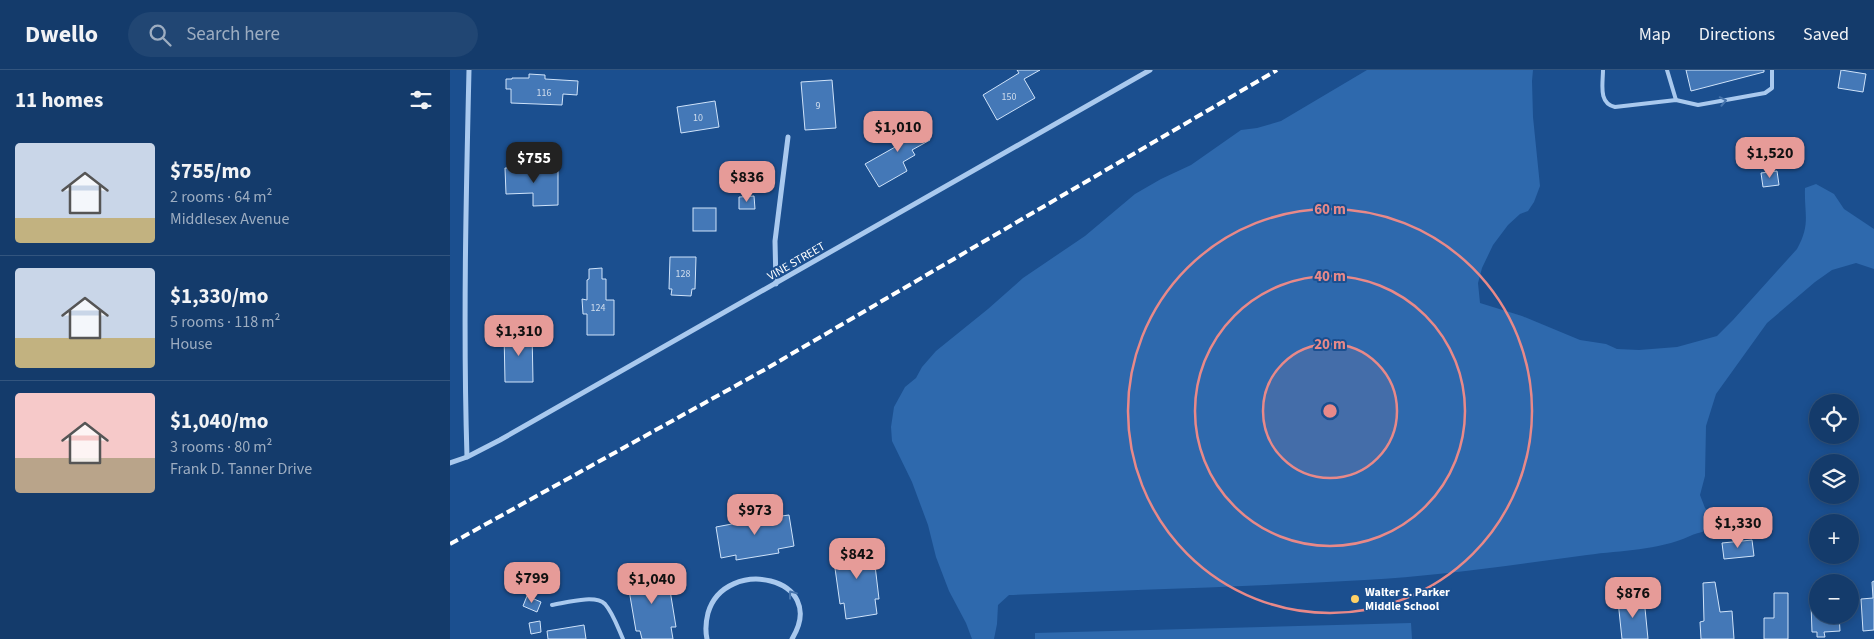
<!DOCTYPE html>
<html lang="en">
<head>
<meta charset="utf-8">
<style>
	:root { --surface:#143b6b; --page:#214673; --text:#f1f3f6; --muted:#9dadc1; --line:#33557e; --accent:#e69b98 }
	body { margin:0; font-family:"Source Sans 3",sans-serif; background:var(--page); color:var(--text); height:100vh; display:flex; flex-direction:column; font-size:19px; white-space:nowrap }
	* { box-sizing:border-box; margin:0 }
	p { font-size:16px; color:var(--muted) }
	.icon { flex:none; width:28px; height:28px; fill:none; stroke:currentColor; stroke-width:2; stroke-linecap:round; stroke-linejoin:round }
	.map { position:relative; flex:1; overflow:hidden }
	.panel { display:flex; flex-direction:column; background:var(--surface); width:450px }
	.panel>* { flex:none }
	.buttons { position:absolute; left:1359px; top:324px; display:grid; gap:10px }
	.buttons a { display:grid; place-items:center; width:50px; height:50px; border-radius:50%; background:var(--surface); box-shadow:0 2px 8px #0003,0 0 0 1px var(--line); font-size:25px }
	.price { position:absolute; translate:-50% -42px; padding:0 11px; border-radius:10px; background:var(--accent); color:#111; font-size:16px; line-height:32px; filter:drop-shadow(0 1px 2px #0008) }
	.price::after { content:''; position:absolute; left:50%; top:30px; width:15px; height:11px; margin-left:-8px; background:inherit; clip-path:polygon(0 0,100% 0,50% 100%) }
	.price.selected { background:#222; color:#fff }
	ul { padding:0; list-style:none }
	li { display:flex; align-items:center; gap:15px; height:125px; padding:0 15px }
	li+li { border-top:1px solid var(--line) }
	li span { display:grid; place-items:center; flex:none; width:140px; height:100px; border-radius:5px; color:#555 }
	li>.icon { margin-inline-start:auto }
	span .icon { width:60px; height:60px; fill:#fffc; stroke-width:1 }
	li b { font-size:21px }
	h2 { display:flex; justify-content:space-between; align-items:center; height:60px; padding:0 15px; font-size:21px }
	header { display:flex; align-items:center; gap:30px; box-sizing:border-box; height:70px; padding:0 25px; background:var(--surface); border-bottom:1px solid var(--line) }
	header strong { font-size:24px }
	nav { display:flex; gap:28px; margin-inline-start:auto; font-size:18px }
	.search { width:350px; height:45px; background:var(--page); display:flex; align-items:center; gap:12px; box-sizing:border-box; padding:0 18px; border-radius:28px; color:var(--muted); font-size:19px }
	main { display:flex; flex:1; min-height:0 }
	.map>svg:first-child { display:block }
	.green { fill:#2e69ad }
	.building { fill:#4478b7; stroke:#cfe3fa }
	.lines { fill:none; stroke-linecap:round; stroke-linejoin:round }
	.service { stroke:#a9c9ee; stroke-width:4 }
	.minor { stroke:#a9c9ee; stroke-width:5 }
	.rail { stroke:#fff; stroke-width:4; stroke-dasharray:9 4; stroke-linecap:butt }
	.oneway { stroke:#4674ac }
	.ring { fill:none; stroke:#e88989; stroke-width:2.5 }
	.poi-dot { fill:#ffd166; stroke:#1b4f8f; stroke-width:2 }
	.labels { text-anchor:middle; stroke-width:4; stroke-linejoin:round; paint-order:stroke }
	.number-label { font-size:10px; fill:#d0dded }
	.street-label { font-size:12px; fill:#fff; stroke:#1b4f8f }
	.poi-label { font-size:12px; font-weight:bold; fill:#fff; stroke:#1b4f8f; text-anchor:start }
	.centre { fill:#e88989; stroke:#1b4f8f; stroke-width:2.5 }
	.ring-label { font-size:15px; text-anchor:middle; font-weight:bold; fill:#e88989; stroke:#1b4f8f; stroke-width:4; stroke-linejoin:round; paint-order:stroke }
</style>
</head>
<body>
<header>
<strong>Dwello</strong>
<div class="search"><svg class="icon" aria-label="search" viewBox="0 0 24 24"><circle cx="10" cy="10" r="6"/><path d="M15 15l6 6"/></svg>Search here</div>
<nav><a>Map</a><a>Directions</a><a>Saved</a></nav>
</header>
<main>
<section class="panel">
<h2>11 homes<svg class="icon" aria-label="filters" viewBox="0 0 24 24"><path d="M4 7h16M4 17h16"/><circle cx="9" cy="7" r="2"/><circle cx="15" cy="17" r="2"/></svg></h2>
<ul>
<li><span style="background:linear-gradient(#c9d6e8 75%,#c2b280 0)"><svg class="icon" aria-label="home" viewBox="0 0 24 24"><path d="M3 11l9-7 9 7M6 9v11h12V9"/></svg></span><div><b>$755/mo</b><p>2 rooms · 64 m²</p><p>Middlesex Avenue</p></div></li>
<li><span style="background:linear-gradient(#c9d6e8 70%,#c2b280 0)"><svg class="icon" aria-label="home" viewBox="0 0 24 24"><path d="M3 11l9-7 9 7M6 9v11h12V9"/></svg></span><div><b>$1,330/mo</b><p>5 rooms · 118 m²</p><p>House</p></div></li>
<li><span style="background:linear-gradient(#f6c9c9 65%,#b9a48a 0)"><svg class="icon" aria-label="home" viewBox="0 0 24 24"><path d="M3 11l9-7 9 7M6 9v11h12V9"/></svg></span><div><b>$1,040/mo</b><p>3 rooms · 80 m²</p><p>Frank D. Tanner Drive</p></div></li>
</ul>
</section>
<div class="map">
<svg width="1424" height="569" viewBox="0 0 1424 569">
	<rect width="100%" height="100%" fill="#1b4f8f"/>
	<g class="green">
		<path d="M917,0H1083L1082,11L1083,47L1090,116L1084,132L1078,141L1070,144L1058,155L1043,175L1032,198L1028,213L1030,233L1072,246L1130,270L1156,274L1167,279L1189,280L1227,277L1267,266L1283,250L1347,179C1361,154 1354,144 1355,118L1366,114L1384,124L1394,139L1424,159V199L1406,193L1382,200L1365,212L1317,253L1266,324L1256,356L1255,406L1250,425L1255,438L1262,446L1263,455C1255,464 1250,461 1240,466C1206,481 1173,480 1137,485C1063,495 989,506 915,510C796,517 678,520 559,525L548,535L547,554L544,569H522L516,553L499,521L486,487L478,455L462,412L442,371L441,357L444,337L455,317L466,308L472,297L486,281L538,239L573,208L635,166L685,124L711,109L741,95L791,60L807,58L831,51Z"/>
		<path d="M961,553L962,569H585V563Z"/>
	</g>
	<g class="building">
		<path d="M567,0H590L574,9L585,28L547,50L533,25L569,3Z"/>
		<path d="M1236,0H1314V2L1241,21Z"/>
		<path d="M1391,0L1416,4L1413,22L1388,18Z"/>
		<path d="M79,4L95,5V9L128,11L127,25L113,24L112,35L61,33V19H56V9H62V8H79Z"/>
		<path d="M382,10L386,58L355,60L351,12Z"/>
		<path d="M265,31L269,57L231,63L227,37Z"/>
		<path d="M466,46L480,70L462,80L465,85L453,92L457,101L429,117L415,94L454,72L446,57Z"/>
		<path d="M108,97V135L83,136V123L56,124L55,98Z"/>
		<path d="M1327,101L1329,115L1313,117L1311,103Z"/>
		<path d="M304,126L305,139H289V127Z"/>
		<rect x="243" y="138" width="23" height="23"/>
		<path d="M220,187H246L245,219H242L241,226L221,225L222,219H219Z"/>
		<path d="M152,198V209H156V230H164V265H137V244H133L132,229L137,230V210L139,209V199Z"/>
		<path d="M82,261L83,312H55L54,262Z"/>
		<path d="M323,443L324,447L339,445L344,476L328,479L329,483L286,490V485L271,488L266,457L282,454L281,450Z"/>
		<path d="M1302,470L1304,486L1274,489L1272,473Z"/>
		<path d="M417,471L419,487H424L429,529H425L427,544L396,549L394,533L390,534L384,491L388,490L386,475Z"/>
		<path d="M212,499L215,515L219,514L226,557H221L223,569H192L190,561H186L179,520L183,519L181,504Z"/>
		<path d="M1424,511V560L1413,561L1411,529L1423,528L1422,512Z"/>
		<path d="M1265,512L1270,542L1282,541L1284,569H1251L1250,552L1254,551L1253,513Z"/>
		<path d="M1324,523H1338V569H1314V548H1324Z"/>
		<path d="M77,526L91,532L87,542L73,536Z"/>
		<path d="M1194,528L1198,569H1172L1168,531Z"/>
		<path d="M1368,532V545H1389L1390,561L1374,562L1375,567H1367V562H1362L1361,533Z"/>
		<path d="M90,551L91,562L81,564L79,553Z"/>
		<path d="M134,555L136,569H98L97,561Z"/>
	</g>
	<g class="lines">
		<g class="service">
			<path d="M1153,0C1153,14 1148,33 1165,37L1226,30L1248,35L1315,23L1322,18V0"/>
			<path d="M1217,0L1226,30"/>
			<path d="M102,535C115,533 145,524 155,534C163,543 168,558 173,569"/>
		</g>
		<g class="minor">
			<path d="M326,214L325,171L338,67"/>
			<path d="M17,387C13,258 16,129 19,0"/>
			<path d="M0,393L17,387L50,370L700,0"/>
			<path d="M257,569C255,560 256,551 258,543C275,485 380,507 342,569"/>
		</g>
		<path class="rail" d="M0,474L314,300L827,0"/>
	</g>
	<defs><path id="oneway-chevron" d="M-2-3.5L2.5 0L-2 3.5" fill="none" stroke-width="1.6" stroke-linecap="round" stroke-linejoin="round" transform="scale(1.25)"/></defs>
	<g class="oneway">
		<use href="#oneway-chevron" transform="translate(1273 31) rotate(-11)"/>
		<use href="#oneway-chevron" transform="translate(342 524) rotate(-127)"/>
	</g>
	<circle cx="880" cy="341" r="67" fill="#e88989" fill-opacity=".12"/>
	<g class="ring">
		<circle cx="880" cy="341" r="67"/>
		<circle cx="880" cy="341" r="135"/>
		<circle cx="880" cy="341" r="202"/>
	</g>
	<circle class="poi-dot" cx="905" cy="529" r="5"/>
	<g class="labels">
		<g class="number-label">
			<text x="94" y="26">116</text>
			<text x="559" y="30">150</text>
			<text x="368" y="39">9</text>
			<text x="248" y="51">10</text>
			<text x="233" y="207">128</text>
			<text x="148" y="241">124</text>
		</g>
		<g class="street-label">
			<text transform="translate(346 191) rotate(-30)" y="4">VINE STREET</text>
		</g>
		<g class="poi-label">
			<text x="915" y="526">Walter S. Parker<tspan x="915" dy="14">Middle School</tspan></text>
		</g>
	</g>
	<circle cx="880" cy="341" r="8" class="centre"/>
	<g class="ring-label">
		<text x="880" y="144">60 m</text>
		<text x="880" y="211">40 m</text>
		<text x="880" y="279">20 m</text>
	</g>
</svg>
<div class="buttons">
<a><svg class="icon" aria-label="locate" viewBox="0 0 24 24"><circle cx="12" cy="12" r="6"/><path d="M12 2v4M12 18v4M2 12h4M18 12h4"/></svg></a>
<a><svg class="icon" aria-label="layers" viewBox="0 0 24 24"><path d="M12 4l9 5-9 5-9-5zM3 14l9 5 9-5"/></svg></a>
<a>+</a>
<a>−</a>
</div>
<b class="price" style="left:448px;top:83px">$1,010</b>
<b class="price" style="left:1320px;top:109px">$1,520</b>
<b class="price selected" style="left:84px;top:114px">$755</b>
<b class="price" style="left:297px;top:133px">$836</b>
<b class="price" style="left:69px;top:287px">$1,310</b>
<b class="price" style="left:305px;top:466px">$973</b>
<b class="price" style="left:1288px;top:479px">$1,330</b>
<b class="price" style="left:407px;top:510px">$842</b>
<b class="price" style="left:82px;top:534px">$799</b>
<b class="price" style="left:202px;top:535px">$1,040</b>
<b class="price" style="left:1183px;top:549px">$876</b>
</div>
</main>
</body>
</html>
